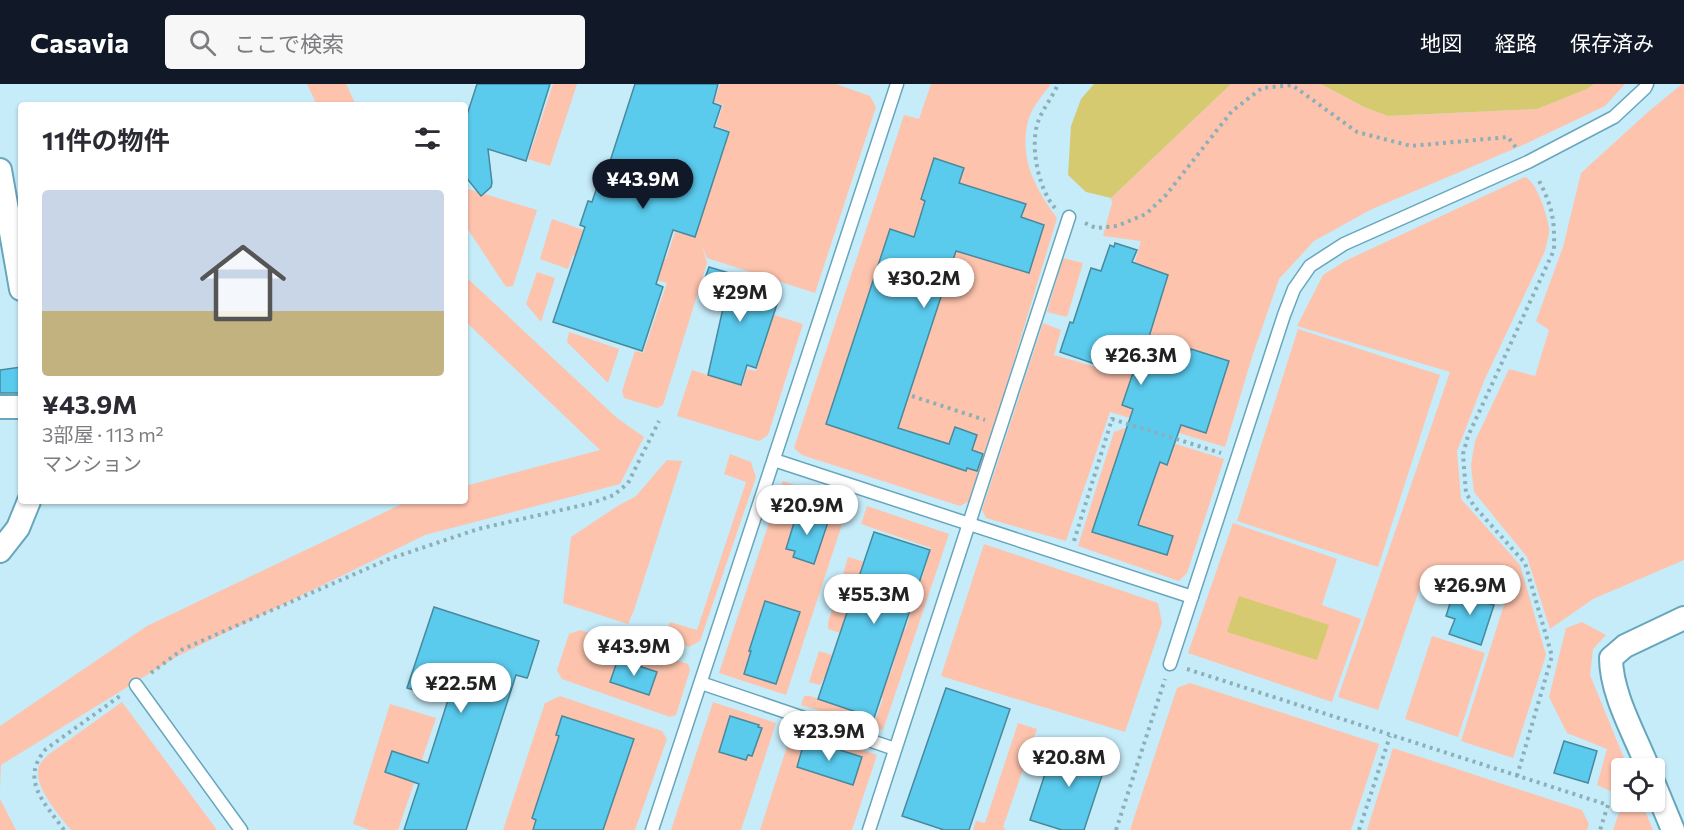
<!DOCTYPE html>
<html lang="ja">
<head>
<meta charset="utf-8">
<style>
	:root { --surface:#fff; --page:#f7f7f7; --text:#2b2b33; --muted:#7c7c81; --accent:#111827 }
	body { margin:0; font-family:Commissioner,"Noto Sans JP",sans-serif; background:var(--page); color:var(--text); height:100vh; display:flex; flex-direction:column; font-size:22px; white-space:nowrap }
	* { box-sizing:border-box; margin:0 }
	p { font-size:20px; color:var(--muted) }
	.icon { flex:none; width:33px; height:33px; fill:none; stroke:currentColor; stroke-width:2; stroke-linecap:round; stroke-linejoin:round }
	.map { position:relative; flex:1; overflow:hidden }
	.drawer { position:absolute; left:18px; top:18px; width:450px; height:402px; display:flex; flex-direction:column; background:var(--surface); border-radius:6px; box-shadow:0 2px 4px #0004 }
	.drawer>* { flex:none }
	.tools { position:absolute; left:1611px; top:674px; display:grid; gap:12px }
	.tools a { display:grid; place-items:center; width:54px; height:54px; border-radius:6px; background:var(--surface); box-shadow:0 2px 4px #0004; font-size:30px }
	.price { position:absolute; translate:-50% -51px; padding:0 14px; border-radius:21px; background:#fff; color:#222; font-size:20px; line-height:39px; filter:drop-shadow(0 2px 3px #0008) }
	.price::after { content:''; position:absolute; left:50%; top:36px; width:18px; height:14px; margin-left:-9px; background:inherit; clip-path:polygon(0 0,100% 0,50% 100%) }
	.price.active { background:var(--accent); color:#fff }
	ul { padding:0; list-style:none }
	li { display:grid; align-content:center; gap:12px; height:318px; padding:0 24px }
	li span { display:grid; place-items:center; height:186px; border-radius:6px; color:#555 }
	li>.icon { margin-inline-start:auto }
	span .icon { width:108px; height:108px; fill:#fffc; stroke-width:1 }
	li b { font-size:26px }
	h2 { display:flex; justify-content:space-between; align-items:center; height:72px; padding:0 24px; font-size:26px }
	header { display:flex; align-items:center; gap:36px; box-sizing:border-box; height:84px; padding:0 30px; background:var(--accent); color:#fff }
	header strong { font-size:28px }
	nav { display:flex; gap:33px; margin-inline-start:auto; font-size:21px }
	.search { width:420px; height:54px; background:var(--page); display:flex; align-items:center; gap:15px; box-sizing:border-box; padding:0 21px; border-radius:6px; color:var(--muted); font-size:22px }
	.map>svg:first-child { display:block }
	.green { fill:#fdc3ad }
	.water { fill:#d6ca70 }
	.building { fill:#5acaed; stroke:#49899d; stroke-width:1.5 }
	.lines { fill:none; stroke-linecap:round; stroke-linejoin:round }
	.service-casing { stroke:#67a6bc; stroke-width:15 }
	.minor-casing { stroke:#67a6bc; stroke-width:26 }
	.path { stroke:#8cafba; stroke-width:4; stroke-dasharray:3 4.5; stroke-linecap:butt }
	.service { stroke:#fff; stroke-width:12 }
	.minor { stroke:#fff; stroke-width:22 }
</style>
</head>
<body>
<header>
<strong>Casavia</strong>
<div class="search"><svg class="icon" aria-label="search" viewBox="0 0 24 24"><circle cx="10" cy="10" r="6"/><path d="M15 15l6 6"/></svg>ここで検索</div>
<nav><a>地図</a><a>経路</a><a>保存済み</a></nav>
</header>
<div class="map">
<svg width="1684" height="746" viewBox="0 0 1684 746">
	<rect width="100%" height="100%" fill="#c6ecf9"/>
	<g class="green">
		<path d="M307,0H346L356,21H317Z"/>
		<path d="M553,0H577L550,82L528,75Z"/>
		<path d="M720,0H836L870,12L876,23L815,209L707,174L702,161L707,179L663,321L657,324L624,314L622,307L635,267L643,269L667,199L573,171L568,185L540,175L552,135L666,175L675,148L682,150L684,144L697,147L730,47L716,42L723,21L714,18Z"/>
		<path d="M931,0H1051C1043,11 1031,24 1028,37C1019,75 1035,104 1057,134L992,349L968,418L960,422L802,371L794,364L904,31L919,35Z"/>
		<path d="M1231,0H1321L1364,23L1388,32L1537,25L1587,5L1594,0H1625L1605,22L1523,61L1370,126L1314,157L1279,195L1252,273L1225,363L1110,328L1066,457L986,434L982,426L1043,239L1061,246L1054,271L1103,285L1141,157L1103,152L1112,119L1111,114Z"/>
		<path d="M1682,0H1684V476L1593,515L1550,545L1527,473L1474,408L1471,381L1475,357L1509,285L1535,292L1549,246L1536,237L1563,163L1581,89L1648,28Z"/>
		<path d="M1525,93C1537,98 1547,131 1549,144C1550,151 1546,160 1545,167L1484,297L1457,367L1461,415L1520,481L1546,571L1513,674L1461,657L1508,508L1426,486L1378,626L1338,613L1450,288L1297,242L1323,191L1345,177Z"/>
		<path d="M465,104L537,126L513,202L506,203L465,141Z"/>
		<path d="M1063,174L1083,179L1067,233L1047,228Z"/>
		<path d="M537,188L555,194L541,238L526,220Z"/>
		<path d="M465,192L617,334L644,353L620,400L425,451L176,573L1,681L0,706V642L147,542L406,418L465,417V402L600,366L465,237Z"/>
		<path d="M774,231L803,240L768,351L759,357L677,332L692,286L742,302L747,285L756,287Z"/>
		<path d="M1298,245L1440,291L1378,483L1237,437Z"/>
		<path d="M569,248L619,265L608,299L567,258Z"/>
		<path d="M1125,344L1224,375L1187,489L1179,497L1078,462L1114,348Z"/>
		<path d="M730,370L751,378L756,393L700,557L689,563L664,554L670,538L697,546L746,398L724,390Z"/>
		<path d="M667,376L682,377L634,526L628,540L563,519L571,453L616,423L636,412Z"/>
		<path d="M783,397L849,419L786,611L719,589Z"/>
		<path d="M867,422L949,450L883,646L801,621L804,612H810L876,634L883,614L824,594L820,601L809,598L819,567L891,589L897,567L828,545V538L833,523H841L906,545L912,523L841,498L848,473L922,495L931,464L861,440Z"/>
		<path d="M1233,439L1337,475L1322,521L1361,535L1332,618L1188,569Z"/>
		<path d="M984,460L1158,519L1162,539L1125,648L941,592Z"/>
		<path d="M1582,538L1606,551L1593,565L1590,591L1628,684H1622L1621,712L1597,701L1607,665L1567,649L1549,613L1566,544Z"/>
		<path d="M580,546L688,580L690,586L676,631L670,633L562,595L557,586L569,550Z"/>
		<path d="M1432,552L1485,569L1458,653L1405,635Z"/>
		<path d="M1190,599L1379,660L1351,746H1130L1177,604Z"/>
		<path d="M560,612L662,647L667,655L635,746H503L545,619Z"/>
		<path d="M122,618L217,746H71C60,732 32,702 39,682C41,678 45,674 48,671Z"/>
		<path d="M713,618L776,639L741,746H671Z"/>
		<path d="M390,620L436,634L398,746H370L353,740Z"/>
		<path d="M1018,639L1037,645L1003,743L1006,746H973L976,737L985,739Z"/>
		<path d="M793,644L877,671L852,746H760Z"/>
		<path d="M1393,664L1582,726L1589,740L1587,746H1367Z"/>
		<path d="M0,715L16,746H0Z"/>
		<path d="M1623,717H1641L1653,746H1613Z"/>
	</g>
	<g class="water">
		<path d="M1094,0H1231L1111,114L1086,108L1068,91L1071,42L1081,15Z"/>
		<path d="M1321,0H1594L1587,5L1537,25L1388,32L1364,23Z"/>
		<path d="M1239,512L1329,541L1317,576L1227,548Z"/>
	</g>
	<g class="building">
		<path d="M477,0H550L526,77L488,65L492,99L491,103L481,112L465,92V37Z"/>
		<path d="M635,0H718L713,19L721,22L714,43L729,48L695,153L673,146L656,200L663,203L642,267L553,238L585,143L580,141L588,117L592,118L600,94L604,96Z"/>
		<path d="M934,74L964,84L959,99L1026,120L1021,133L1044,141L1029,189L956,167L898,344L949,360L955,343L977,351L972,366L983,370L977,387L967,384L966,387L826,340L890,145L914,153L925,117L921,115Z"/>
		<path d="M1115,159L1137,166L1132,178L1168,191L1148,256L1190,269L1191,265L1229,277L1206,349L1181,341L1167,381L1160,378L1138,441L1173,452L1167,471L1092,448L1133,325L1122,321L1134,286L1097,274L1095,280L1060,268L1070,238L1073,239L1091,184L1101,187L1110,161L1114,163Z"/>
		<path d="M709,183L772,202L771,205L781,208L756,284L747,281L741,301L708,291L726,211L702,203Z"/>
		<path d="M21,283V309H0V286Z"/>
		<path d="M808,428L829,435L814,480L793,473L795,467L786,465L797,429L807,432Z"/>
		<path d="M874,448L930,466L874,634L818,615Z"/>
		<path d="M1464,505L1487,513L1486,519L1494,521L1481,561L1449,550L1455,535L1446,532L1454,507L1462,510Z"/>
		<path d="M765,517L800,528L776,600L744,590L751,567H749Z"/>
		<path d="M434,523L539,557L528,592L527,594L516,591L466,746H404L419,700L385,688L392,667L428,679L448,616L407,604Z"/>
		<path d="M618,575L657,588L649,611L610,598Z"/>
		<path d="M946,604L1010,625L969,746H944L902,732Z"/>
		<path d="M562,632L634,655L603,746H533L536,736L532,734L559,652L556,651Z"/>
		<path d="M730,632L759,641L758,643L762,644L752,672L748,671L746,676L719,668Z"/>
		<path d="M805,655L862,673L853,701L797,683Z"/>
		<path d="M1056,656L1108,673L1084,746H1062L1030,736Z"/>
		<path d="M1564,657L1597,667L1588,699L1554,689Z"/>
	</g>
	<g class="lines">
		<g class="service-casing">
			<g id="service">
				<path d="M774,376L1192,513"/>
				<path d="M1170,580L1284,231L1294,205L1310,182L1344,160L1528,78L1614,33L1645,4L1647,0"/>
				<path d="M701,599L895,665"/>
				<path d="M136,601L241,746"/>
				<path d="M652,746L897,0"/>
				<path d="M869,746L1069,133"/>
			</g>
		</g>
		<g class="minor-casing">
			<g id="minor">
				<path d="M0,86L21,205"/>
				<path d="M0,323H21"/>
				<path d="M0,467L18,444L29,417"/>
				<path d="M1648,684C1635,651 1611,610 1611,574L1625,562L1684,534"/>
				<path d="M1654,700L1673,746"/>
			</g>
		</g>
		<g class="path">
			<path d="M1055,124C1038,105 1028,57 1040,33C1045,22 1053,12 1058,0"/>
			<path d="M1085,139L1096,144L1117,142L1146,130L1166,111L1232,27L1262,4L1292,1L1357,48L1411,62L1508,53L1517,65"/>
			<path d="M912,312L985,336"/>
			<path d="M1074,457L1112,335L1221,369"/>
			<path d="M1187,585L1608,721L1600,746"/>
			<path d="M151,589L183,565L389,475L478,445L592,419L614,411L628,399L659,337"/>
			<path d="M1517,692L1552,572L1525,479L1474,422L1466,409L1463,370L1468,352L1554,166C1555,135 1552,121 1537,93"/>
			<path d="M64,746C45,719 19,696 46,665L120,612"/>
			<path d="M1116,746L1165,595"/>
			<path d="M1359,746L1390,652"/>
		</g>
		<use href="#service" class="service"/>
		<use href="#minor" class="minor"/>
	</g>
</svg>
<div class="tools">
<a><svg class="icon" aria-label="locate" viewBox="0 0 24 24"><circle cx="12" cy="12" r="6"/><path d="M12 2v4M12 18v4M2 12h4M18 12h4"/></svg></a>
</div>
<b class="price active" style="left:643px;top:126px">¥43.9M</b>
<b class="price" style="left:924px;top:225px">¥30.2M</b>
<b class="price" style="left:740px;top:239px">¥29M</b>
<b class="price" style="left:1141px;top:302px">¥26.3M</b>
<b class="price" style="left:807px;top:452px">¥20.9M</b>
<b class="price" style="left:1470px;top:532px">¥26.9M</b>
<b class="price" style="left:874px;top:541px">¥55.3M</b>
<b class="price" style="left:634px;top:593px">¥43.9M</b>
<b class="price" style="left:461px;top:630px">¥22.5M</b>
<b class="price" style="left:829px;top:678px">¥23.9M</b>
<b class="price" style="left:1069px;top:704px">¥20.8M</b>
<section class="drawer">
<h2>11件の物件<svg class="icon" aria-label="filters" viewBox="0 0 24 24"><path d="M4 7h16M4 17h16"/><circle cx="9" cy="7" r="2"/><circle cx="15" cy="17" r="2"/></svg></h2>
<ul>
<li><span style="background:linear-gradient(#c9d6e8 65%,#c2b280 0)"><svg class="icon" aria-label="home" viewBox="0 0 24 24"><path d="M3 11l9-7 9 7M6 9v11h12V9"/></svg></span><div><b>¥43.9M</b><p>3部屋 · 113 m²</p><p>マンション</p></div></li>
</ul>
</section>
</div>
</body>
</html>
